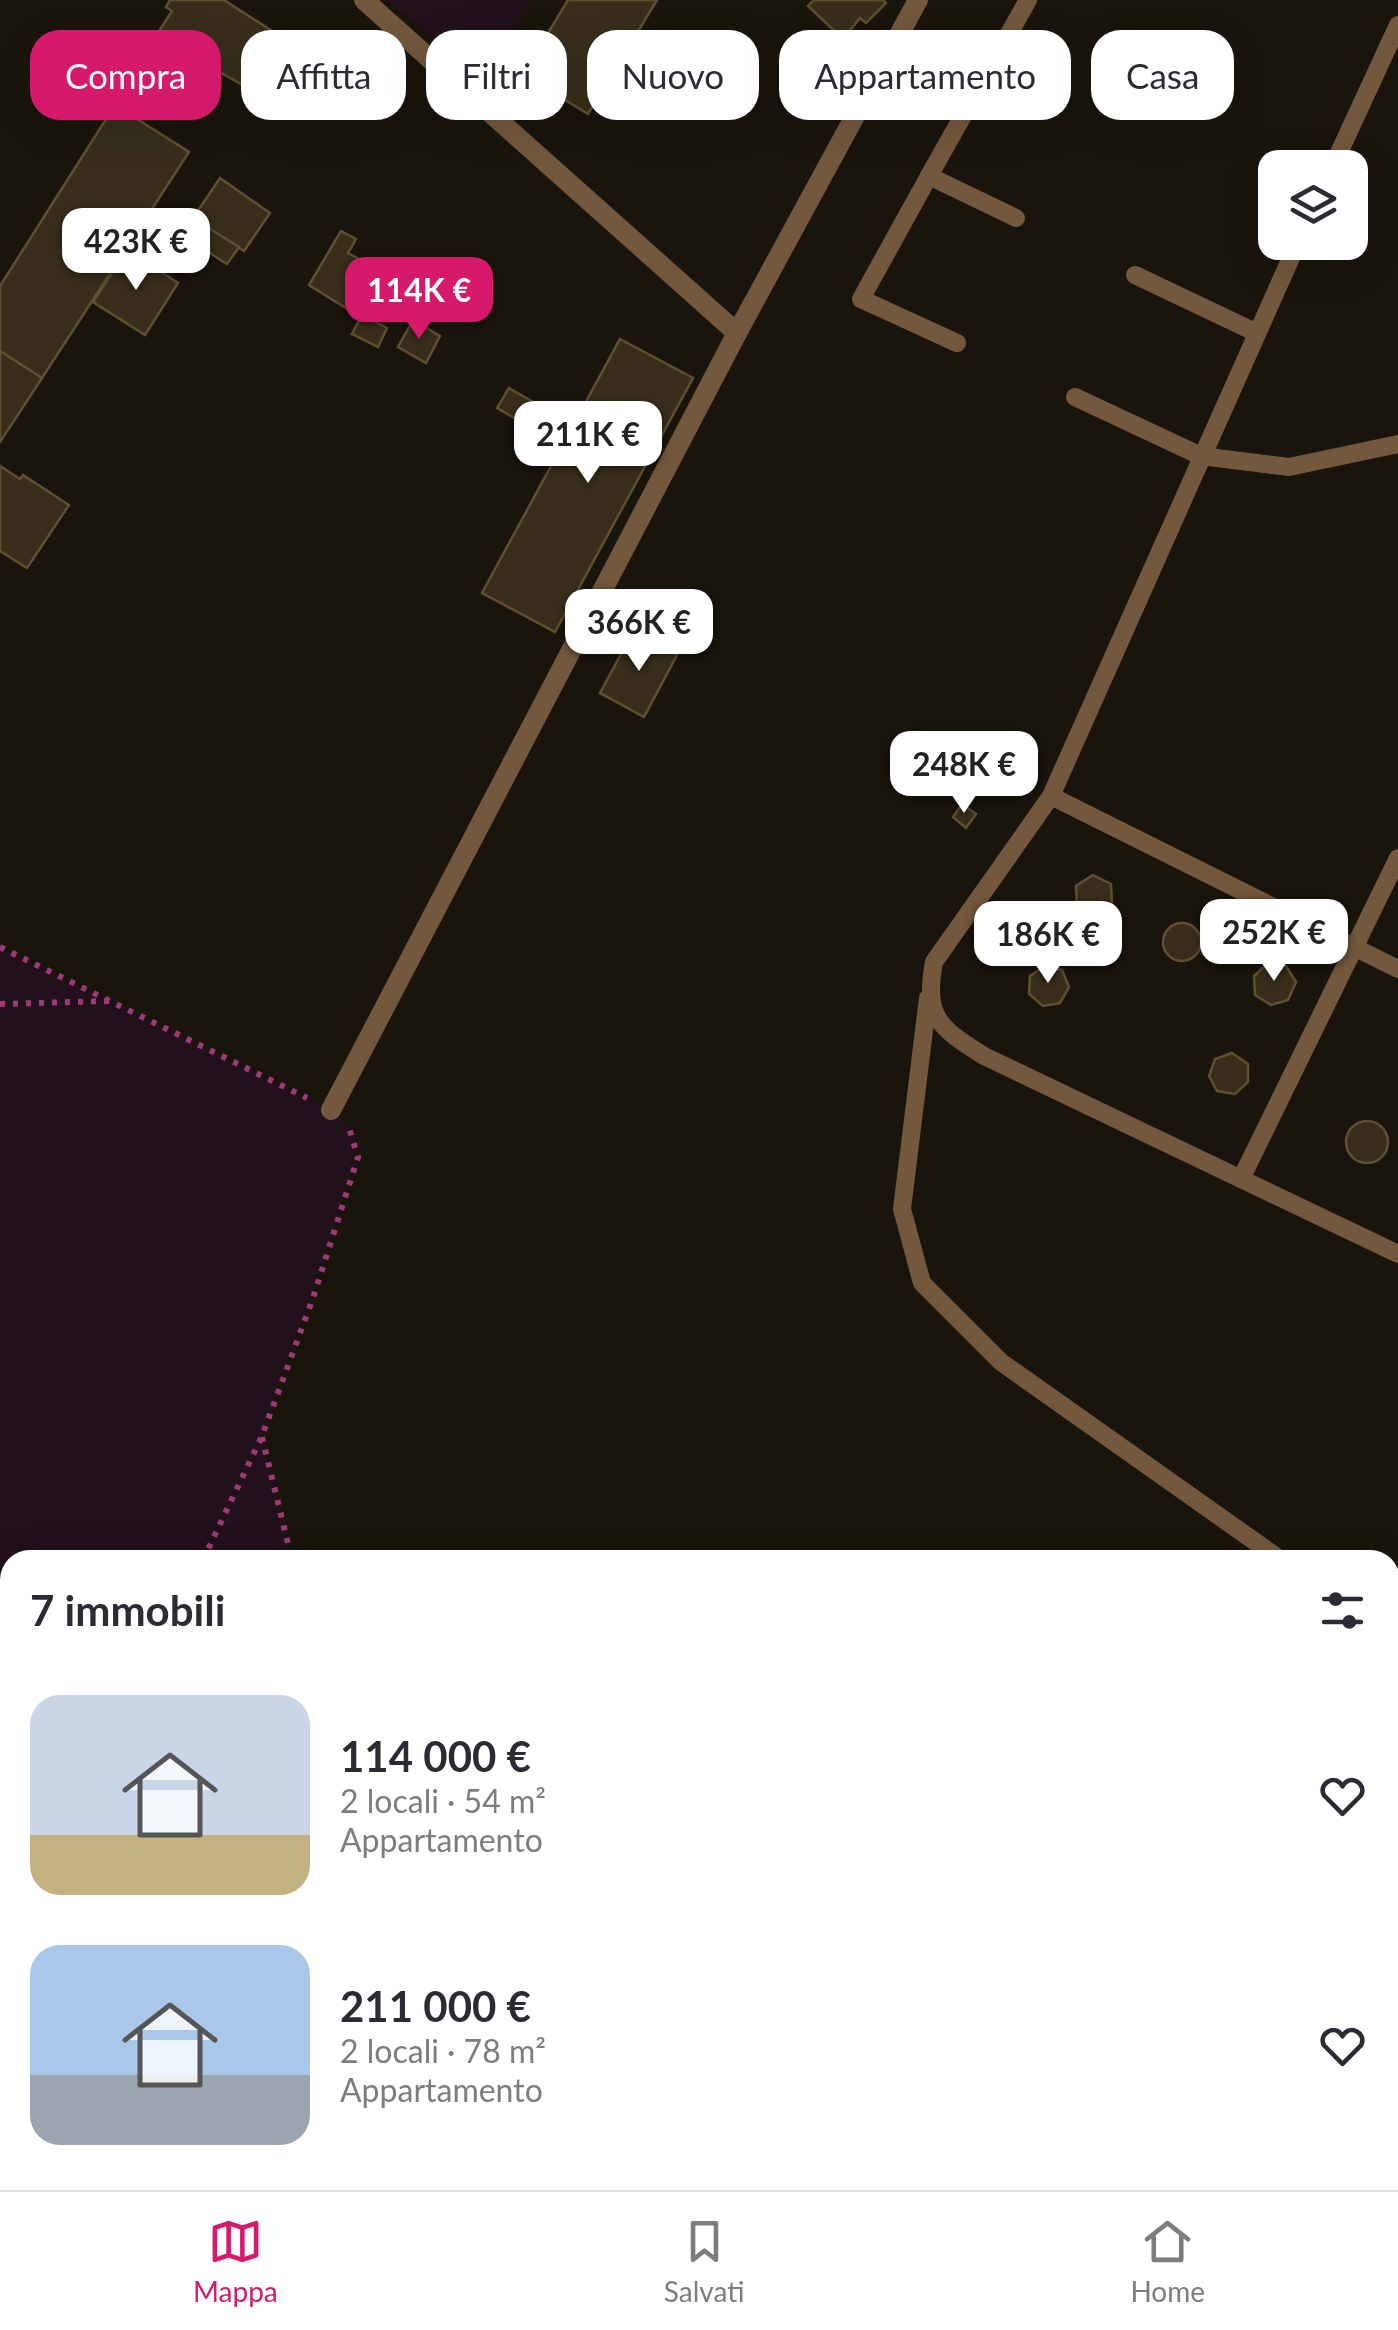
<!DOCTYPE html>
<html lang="it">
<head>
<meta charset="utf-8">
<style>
	:root { --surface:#fff; --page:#f7f7f7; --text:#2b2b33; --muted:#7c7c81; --line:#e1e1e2; --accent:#d51a6c }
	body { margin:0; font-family:Lato,sans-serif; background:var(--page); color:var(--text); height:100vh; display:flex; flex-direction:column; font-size:38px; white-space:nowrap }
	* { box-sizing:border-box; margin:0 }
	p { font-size:32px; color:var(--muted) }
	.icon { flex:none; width:55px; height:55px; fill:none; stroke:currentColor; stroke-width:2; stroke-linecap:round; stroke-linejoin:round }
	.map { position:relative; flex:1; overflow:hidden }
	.details { position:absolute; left:0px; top:1550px; width:1400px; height:640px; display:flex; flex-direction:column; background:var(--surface); border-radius:30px 30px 0 0; box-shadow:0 10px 40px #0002 }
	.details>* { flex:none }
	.guide { position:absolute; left:30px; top:30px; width:1340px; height:90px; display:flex; gap:20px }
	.controls { position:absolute; left:1258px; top:150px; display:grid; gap:20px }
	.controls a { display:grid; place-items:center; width:110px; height:110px; border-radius:20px; background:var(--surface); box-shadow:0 10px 40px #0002; font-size:50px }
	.price { position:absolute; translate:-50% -85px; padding:0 22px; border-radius:20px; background:#fff; color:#222; font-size:32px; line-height:65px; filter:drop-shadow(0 2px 5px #0008) }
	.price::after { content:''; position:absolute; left:50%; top:60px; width:30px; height:22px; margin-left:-15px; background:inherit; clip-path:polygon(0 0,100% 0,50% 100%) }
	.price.active { background:var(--accent); color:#fff }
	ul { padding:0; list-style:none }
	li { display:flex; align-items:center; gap:30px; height:250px; padding:0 30px }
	li span { display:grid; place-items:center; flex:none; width:280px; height:200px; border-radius:30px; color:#555 }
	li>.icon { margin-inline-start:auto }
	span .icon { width:120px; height:120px; fill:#fffc; stroke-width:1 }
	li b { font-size:42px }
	h2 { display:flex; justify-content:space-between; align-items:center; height:120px; padding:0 30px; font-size:42px }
	.chip { padding:0 35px; border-radius:30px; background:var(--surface); box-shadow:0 10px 40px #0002; font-size:35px; line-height:90px }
	.chip.active { background:var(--accent); color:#fff }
	.tabs { display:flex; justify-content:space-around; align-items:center; height:140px; border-top:2px solid var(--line); background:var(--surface); font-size:28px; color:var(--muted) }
	.tabs a { display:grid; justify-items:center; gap:5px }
	.tabs .active { color:var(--accent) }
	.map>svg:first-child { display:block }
	.green { fill:#22101b }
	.building { fill:#382e1b; stroke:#615030; stroke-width:2.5 }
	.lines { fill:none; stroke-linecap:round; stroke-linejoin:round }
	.path { stroke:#9e3a75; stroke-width:6; stroke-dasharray:5 8; stroke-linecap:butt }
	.lane { stroke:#73583d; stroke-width:18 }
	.street { stroke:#73583d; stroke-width:20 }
</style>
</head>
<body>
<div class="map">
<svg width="1398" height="2190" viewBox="0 0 1398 2190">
	<rect width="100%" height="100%" fill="#19150c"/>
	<g class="green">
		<path d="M387,0H532L480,78Z"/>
		<path d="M0,947L331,1110L353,1132L358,1157L262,1436L292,1560H10V2180H1257L1276,2190H0Z"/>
	</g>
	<g class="building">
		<path d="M170,0H224L286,40L253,91L178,48L180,44L159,31L172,11L166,7Z"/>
		<path d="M568,0H657L588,114L523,74Z"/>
		<path d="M814,0H883L886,3L866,23L860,18L843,39L808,6Z"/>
		<path d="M115,105L189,152L42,378L0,351V286Z"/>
		<path d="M220,178L270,213L244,251L193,218Z"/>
		<path d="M185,213L239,247L227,264L174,230Z"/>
		<path d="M341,231L356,239L348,253L372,266L349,310L309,285Z"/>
		<path d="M127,250L178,283L145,335L93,302Z"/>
		<path d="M362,315L387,328L378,347L352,334Z"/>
		<path d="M413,320L440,336L426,363L398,347Z"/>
		<path d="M620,339L693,378L555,632L482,593Z"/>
		<path d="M0,351L42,378L0,442Z"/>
		<path d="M509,388L545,409L535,430L497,408Z"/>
		<path d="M0,466L20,479L23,475L69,505L27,568L0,551Z"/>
		<path d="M633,632L677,655L644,717L600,693Z"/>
		<path d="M962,804L976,814L966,828L953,817Z"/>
		<path d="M1093,875L1111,884L1112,904L1095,915L1077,906L1076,886Z"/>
		<circle cx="1182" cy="942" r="19"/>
		<path d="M1268,963L1286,966L1296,982L1288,1000L1271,1005L1255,995L1254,976Z"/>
		<path d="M1045,966L1062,970L1069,987L1060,1003L1043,1006L1029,994L1030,976Z"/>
		<path d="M1232,1053L1248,1064V1082L1235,1094L1217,1091L1209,1076L1215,1059Z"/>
		<circle cx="1367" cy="1142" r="21"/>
	</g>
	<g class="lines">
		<g class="path">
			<path d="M0,947L307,1098"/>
			<path d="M0,1004L109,1001"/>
			<path d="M262,1437L292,1560"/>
			<path d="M203,1560L262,1436L313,1298L358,1157L349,1128"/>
			<path d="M0,1987L10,1966"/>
			<path d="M1257,2180L1276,2190"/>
		</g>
		<g class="lane">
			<path d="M1332,168L1398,25"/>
			<path d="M929,176L861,299L957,343"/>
			<path d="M1016,218L929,176L1028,0"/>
			<path d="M1298,242L1051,796L934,962C924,1017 939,1028 984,1056L1398,1254"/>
			<path d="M1135,275L1257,333"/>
			<path d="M1075,397L1201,456L1289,467L1398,444"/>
			<path d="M1051,796L1398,969"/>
			<path d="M928,998L902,1209L922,1283L1001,1362L1281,1560"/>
			<path d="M1241,1179L1398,858"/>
			<path d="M1390,1621L1398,1625"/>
			<path d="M1390,1857L1398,1855"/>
			<path d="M1335,2180L1354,2190"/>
		</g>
		<g class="street">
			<path d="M364,0L737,333"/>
			<path d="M331,1110L737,333L918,0"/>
		</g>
	</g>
</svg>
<div class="controls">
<a><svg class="icon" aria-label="layers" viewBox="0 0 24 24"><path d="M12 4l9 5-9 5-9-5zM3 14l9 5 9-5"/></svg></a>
</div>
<b class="price" style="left:136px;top:293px">423K €</b>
<b class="price active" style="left:419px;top:342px">114K €</b>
<b class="price" style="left:588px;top:486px">211K €</b>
<b class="price" style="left:639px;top:674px">366K €</b>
<b class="price" style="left:964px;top:816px">248K €</b>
<b class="price" style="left:1274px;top:984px">252K €</b>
<b class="price" style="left:1048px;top:986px">186K €</b>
<div class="guide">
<a class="chip active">Compra</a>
<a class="chip">Affitta</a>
<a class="chip">Filtri</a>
<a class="chip">Nuovo</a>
<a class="chip">Appartamento</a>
<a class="chip">Casa</a>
</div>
<section class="details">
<h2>7 immobili<svg class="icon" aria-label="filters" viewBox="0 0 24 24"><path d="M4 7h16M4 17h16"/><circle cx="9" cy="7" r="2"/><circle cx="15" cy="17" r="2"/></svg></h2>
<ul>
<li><span style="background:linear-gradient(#c9d6e8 70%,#c2b280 0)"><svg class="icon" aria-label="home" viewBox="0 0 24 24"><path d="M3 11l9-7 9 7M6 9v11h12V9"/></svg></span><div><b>114 000 €</b><p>2 locali · 54 m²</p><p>Appartamento</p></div><svg class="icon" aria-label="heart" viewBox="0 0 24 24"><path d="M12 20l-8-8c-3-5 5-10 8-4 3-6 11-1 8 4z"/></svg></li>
<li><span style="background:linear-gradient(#a9c7e8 65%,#9aa5b1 0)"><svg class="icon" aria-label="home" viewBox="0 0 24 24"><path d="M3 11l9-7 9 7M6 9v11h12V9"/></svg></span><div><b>211 000 €</b><p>2 locali · 78 m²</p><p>Appartamento</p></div><svg class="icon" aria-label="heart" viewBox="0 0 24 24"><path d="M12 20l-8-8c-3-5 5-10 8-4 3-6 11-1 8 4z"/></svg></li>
</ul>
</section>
</div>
<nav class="tabs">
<a class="active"><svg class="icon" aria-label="map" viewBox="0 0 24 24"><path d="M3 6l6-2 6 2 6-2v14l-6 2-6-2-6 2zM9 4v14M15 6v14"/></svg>Mappa</a>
<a><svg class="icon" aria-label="saved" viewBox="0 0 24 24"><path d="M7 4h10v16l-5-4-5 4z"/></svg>Salvati</a>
<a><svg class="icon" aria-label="home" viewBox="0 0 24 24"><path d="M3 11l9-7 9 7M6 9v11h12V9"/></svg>Home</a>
</nav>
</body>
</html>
